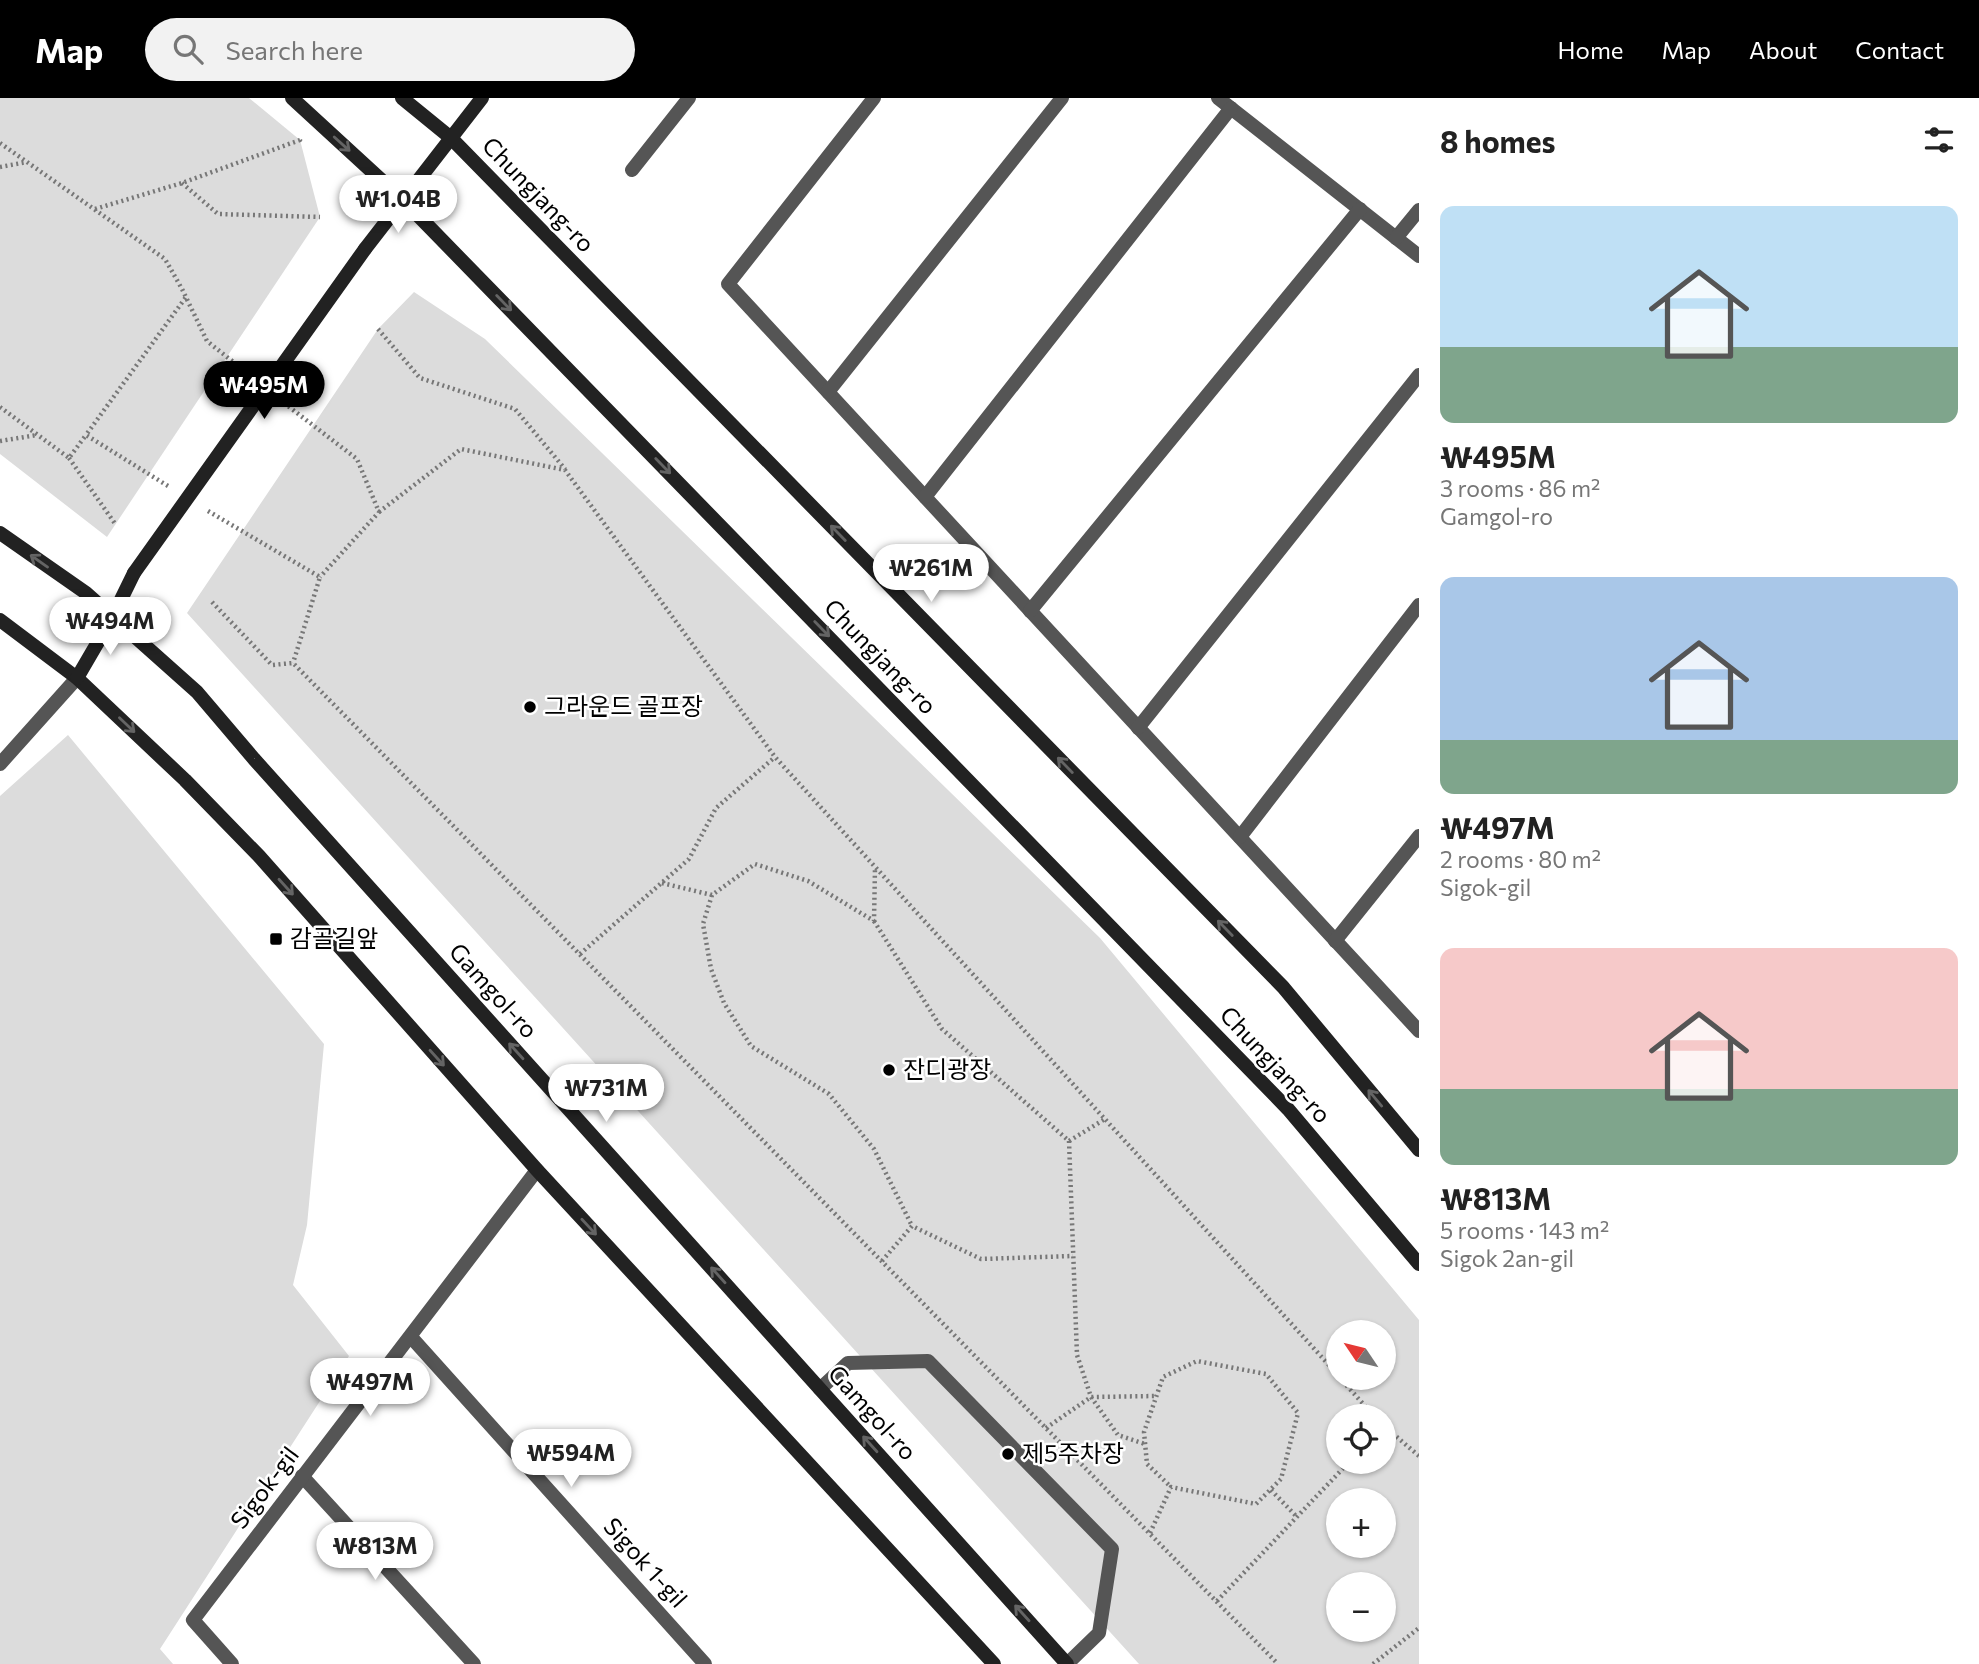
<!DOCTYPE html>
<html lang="en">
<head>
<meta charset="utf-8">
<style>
	:root { --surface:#fff; --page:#f2f2f2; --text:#222; --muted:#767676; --accent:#000 }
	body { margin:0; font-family:Commissioner,"Noto Sans KR",sans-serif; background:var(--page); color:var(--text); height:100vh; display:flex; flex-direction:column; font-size:26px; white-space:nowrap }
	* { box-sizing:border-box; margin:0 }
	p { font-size:23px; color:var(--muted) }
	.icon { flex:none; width:38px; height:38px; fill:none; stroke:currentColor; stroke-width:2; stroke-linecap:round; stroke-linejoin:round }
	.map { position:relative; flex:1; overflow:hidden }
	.details { display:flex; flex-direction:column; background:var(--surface); width:560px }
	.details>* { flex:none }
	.needle { width:46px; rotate:305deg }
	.tools { position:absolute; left:1326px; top:1222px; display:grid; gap:14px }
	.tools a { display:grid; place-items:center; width:70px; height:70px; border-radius:50%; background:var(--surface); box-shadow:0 2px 5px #0004; font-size:35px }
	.price { position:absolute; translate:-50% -60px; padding:0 16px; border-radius:24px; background:#fff; color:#222; font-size:23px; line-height:46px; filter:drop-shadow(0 2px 4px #0008) }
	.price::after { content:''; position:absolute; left:50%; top:42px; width:21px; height:16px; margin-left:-10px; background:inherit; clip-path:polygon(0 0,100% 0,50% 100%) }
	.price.on { background:var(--accent); color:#fff }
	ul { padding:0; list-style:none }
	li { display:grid; align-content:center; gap:14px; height:371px; padding:0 21px }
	li span { display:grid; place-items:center; height:217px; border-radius:14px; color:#555 }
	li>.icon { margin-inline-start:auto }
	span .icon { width:126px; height:126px; fill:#fffc; stroke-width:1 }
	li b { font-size:30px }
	h2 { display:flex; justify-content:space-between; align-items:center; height:84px; padding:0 21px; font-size:30px }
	header { display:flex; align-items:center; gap:42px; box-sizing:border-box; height:98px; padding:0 35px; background:var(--accent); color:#fff }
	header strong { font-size:33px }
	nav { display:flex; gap:38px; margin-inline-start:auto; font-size:24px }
	.search { width:490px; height:63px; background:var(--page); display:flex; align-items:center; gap:18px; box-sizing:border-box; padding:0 24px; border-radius:38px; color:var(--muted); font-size:26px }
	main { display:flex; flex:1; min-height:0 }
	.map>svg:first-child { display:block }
	.green { fill:#dcdcdc; fill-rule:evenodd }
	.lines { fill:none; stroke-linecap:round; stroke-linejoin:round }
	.path { stroke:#777; stroke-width:4.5; stroke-dasharray:2 3.5; stroke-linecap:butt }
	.lane { stroke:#555; stroke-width:14 }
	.street { stroke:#555; stroke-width:14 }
	.secondary { stroke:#222; stroke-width:14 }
	.secondary-bridge { stroke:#222; stroke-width:14 }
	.oneway { stroke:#646464 }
	.poi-dot { fill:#000; stroke:#fff; stroke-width:2.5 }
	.labels { text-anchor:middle; stroke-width:5; stroke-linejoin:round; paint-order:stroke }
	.street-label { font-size:24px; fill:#000; stroke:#fff }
	.poi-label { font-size:24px; fill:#000; stroke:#fff; text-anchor:start }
</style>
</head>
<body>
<header>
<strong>Map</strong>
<div class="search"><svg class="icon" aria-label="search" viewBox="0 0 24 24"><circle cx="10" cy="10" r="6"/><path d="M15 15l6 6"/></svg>Search here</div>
<nav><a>Home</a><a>Map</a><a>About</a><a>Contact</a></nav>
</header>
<main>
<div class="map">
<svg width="1419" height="1566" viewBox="0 0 1419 1566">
	<rect width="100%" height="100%" fill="#fff"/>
	<g class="green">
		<path d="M0,0H249L300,42L320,119L107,439L0,356Z"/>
		<path d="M414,194L485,241L1100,840L1419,1222V1566H1139L187,515L378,231ZM1339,1234H1384V1279H1339ZM1339,1318H1384V1363H1339ZM1339,1402H1384V1447H1339ZM1339,1486H1384V1531H1339Z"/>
		<path d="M68,637L324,946L307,1127L293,1187L349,1258L160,1551L173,1566H0V698Z"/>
	</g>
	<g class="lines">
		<g class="path">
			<path d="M0,45L165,161L182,191L207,243L247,275"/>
			<path d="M0,69L27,64"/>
			<path d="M182,85L218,116L320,119"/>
			<path d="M95,111L182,85L300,42L299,40"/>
			<path d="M378,231L420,280L515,311L565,371"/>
			<path d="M284,305L357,361L379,414L320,479"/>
			<path d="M0,309L69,360L86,337"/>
			<path d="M0,343L37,337"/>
			<path d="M69,360L116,427"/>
			<path d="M168,388L86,337L186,199"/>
			<path d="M208,413L320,479L293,565"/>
			<path d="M379,414L461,351L565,372L775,659L1339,1278"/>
			<path d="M212,504L272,567L293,565L1278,1566"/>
			<path d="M662,785L712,797L755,766L808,783L874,823L875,770"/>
			<path d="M712,797L703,826L711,871L724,905L751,948L829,996L874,1051L912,1128"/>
			<path d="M874,823L942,931L1069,1043L1105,1021"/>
			<path d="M580,856L689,761L716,710L775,659"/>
			<path d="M1069,1043L1077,1257L1091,1299L1118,1337L1145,1346"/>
			<path d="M882,1163L912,1128L981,1161L1073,1158"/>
			<path d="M1339,1279L1374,1318"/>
			<path d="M1384,1328L1419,1358"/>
			<path d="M1046,1330L1091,1299L1156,1298"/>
			<path d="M1271,1392L1297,1419"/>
			<path d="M1150,1435L1171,1389L1256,1406L1281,1381L1298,1315L1266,1276L1197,1263L1163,1279L1144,1334L1147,1366L1171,1389"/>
			<path d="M1217,1503L1350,1363"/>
			<path d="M1373,1566L1419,1530"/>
		</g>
		<g class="lane">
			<path d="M874,0L728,186L1419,933"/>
			<path d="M1218,0L1419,158"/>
			<path d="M632,72L689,0"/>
			<path d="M1396,140L1419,112"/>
			<path d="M828,294L1062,0"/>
			<path d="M925,399L1231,10"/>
			<path d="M1030,513L1360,111"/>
			<path d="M1138,630L1419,277"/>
			<path d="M1240,739L1419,507"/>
			<path d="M1335,843L1419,738"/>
			<path d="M820,1291L848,1265L928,1263L1112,1451L1099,1535L1067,1566"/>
		</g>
		<g class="street">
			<path d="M0,666L77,580"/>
			<path d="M411,1239L705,1566"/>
			<path d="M302,1378L474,1566"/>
			<path d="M232,1566L193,1522L537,1072"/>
		</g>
		<g class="secondary">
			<path d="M292,0L403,102L1288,1011L1419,1166"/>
			<path d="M402,0L451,40L1283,889L1419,1052"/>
			<path d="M365,151L482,0"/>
			<path d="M0,435L86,495L197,594L254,661L1067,1566"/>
			<path d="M0,522L77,580L185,682L259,758L537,1072L994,1566"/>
			<path d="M77,580L112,520L134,475"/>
		</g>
		<path class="secondary-bridge" d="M134,475L365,151"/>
	</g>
	<defs><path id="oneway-shaft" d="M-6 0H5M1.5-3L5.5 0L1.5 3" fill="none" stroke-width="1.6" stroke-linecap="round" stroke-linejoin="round" transform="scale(1.75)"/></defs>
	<g class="oneway">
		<use href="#oneway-shaft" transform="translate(342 46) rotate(42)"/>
		<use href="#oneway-shaft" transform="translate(504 205) rotate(46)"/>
		<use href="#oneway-shaft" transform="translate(663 368) rotate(46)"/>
		<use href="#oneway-shaft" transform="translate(838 435) rotate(-134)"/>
		<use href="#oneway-shaft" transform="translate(39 463) rotate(-145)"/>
		<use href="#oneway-shaft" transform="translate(822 531) rotate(46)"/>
		<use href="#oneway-shaft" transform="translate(127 627) rotate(44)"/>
		<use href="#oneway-shaft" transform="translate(1065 667) rotate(-134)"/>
		<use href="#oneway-shaft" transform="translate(286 789) rotate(48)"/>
		<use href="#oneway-shaft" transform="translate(1225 830) rotate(-134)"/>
		<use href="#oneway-shaft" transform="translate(516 953) rotate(-132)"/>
		<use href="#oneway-shaft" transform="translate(437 960) rotate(48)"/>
		<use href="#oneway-shaft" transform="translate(1375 1000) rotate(-130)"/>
		<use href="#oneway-shaft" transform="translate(589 1129) rotate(47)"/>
		<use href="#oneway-shaft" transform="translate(718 1177) rotate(-132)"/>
		<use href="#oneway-shaft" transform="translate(870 1346) rotate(-132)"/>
		<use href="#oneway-shaft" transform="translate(1022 1515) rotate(-132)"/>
	</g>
	<g class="poi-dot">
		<circle cx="530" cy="609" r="7"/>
		<rect x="269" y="834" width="14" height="14" rx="3.5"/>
		<circle cx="889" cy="972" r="7"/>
		<circle cx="1008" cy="1356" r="7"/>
	</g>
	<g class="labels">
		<g class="street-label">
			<text transform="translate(538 97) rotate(46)" y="8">Chungjang-ro</text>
			<text transform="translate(880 559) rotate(46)" y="8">Chungjang-ro</text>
			<text transform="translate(493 893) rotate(48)" y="8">Gamgol-ro</text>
			<text transform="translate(1275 967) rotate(47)" y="8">Chungjang-ro</text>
			<text transform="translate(872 1315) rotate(48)" y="8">Gamgol-ro</text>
			<text transform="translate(265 1390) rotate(-53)" y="8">Sigok-gil</text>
			<text transform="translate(645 1465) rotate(48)" y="8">Sigok 1-gil</text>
		</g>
		<g class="poi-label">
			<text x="544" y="617">그라운드 골프장</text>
			<text x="290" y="849">감골길앞</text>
			<text x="903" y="980">잔디광장</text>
			<text x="1022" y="1364">제5주차장</text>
		</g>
	</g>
</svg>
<div class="tools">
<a><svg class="needle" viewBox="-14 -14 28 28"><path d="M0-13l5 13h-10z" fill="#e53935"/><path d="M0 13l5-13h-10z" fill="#767676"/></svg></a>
<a><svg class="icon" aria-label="locate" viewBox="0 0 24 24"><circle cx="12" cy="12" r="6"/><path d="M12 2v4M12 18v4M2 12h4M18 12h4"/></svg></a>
<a>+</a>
<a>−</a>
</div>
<b class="price" style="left:398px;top:137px">₩1.04B</b>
<b class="price on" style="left:264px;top:323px">₩495M</b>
<b class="price" style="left:931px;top:506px">₩261M</b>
<b class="price" style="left:110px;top:559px">₩494M</b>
<b class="price" style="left:606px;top:1026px">₩731M</b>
<b class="price" style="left:370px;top:1320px">₩497M</b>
<b class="price" style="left:571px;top:1391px">₩594M</b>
<b class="price" style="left:375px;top:1484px">₩813M</b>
</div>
<section class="details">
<h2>8 homes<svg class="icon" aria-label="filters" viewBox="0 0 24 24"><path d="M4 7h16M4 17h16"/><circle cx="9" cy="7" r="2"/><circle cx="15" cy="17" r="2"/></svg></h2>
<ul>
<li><span style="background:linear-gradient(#bfe0f5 65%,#7fa58c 0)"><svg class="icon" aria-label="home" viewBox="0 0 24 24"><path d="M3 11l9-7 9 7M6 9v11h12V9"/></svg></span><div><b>₩495M</b><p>3 rooms · 86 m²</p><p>Gamgol-ro</p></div></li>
<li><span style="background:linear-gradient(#a9c7e8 75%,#7fa58c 0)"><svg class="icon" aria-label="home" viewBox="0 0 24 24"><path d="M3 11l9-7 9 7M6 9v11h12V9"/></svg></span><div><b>₩497M</b><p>2 rooms · 80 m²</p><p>Sigok-gil</p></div></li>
<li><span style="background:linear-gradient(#f6c9c9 65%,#7fa58c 0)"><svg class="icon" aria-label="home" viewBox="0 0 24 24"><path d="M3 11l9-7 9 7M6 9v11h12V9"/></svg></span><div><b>₩813M</b><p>5 rooms · 143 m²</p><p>Sigok 2an-gil</p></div></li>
</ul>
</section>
</main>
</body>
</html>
